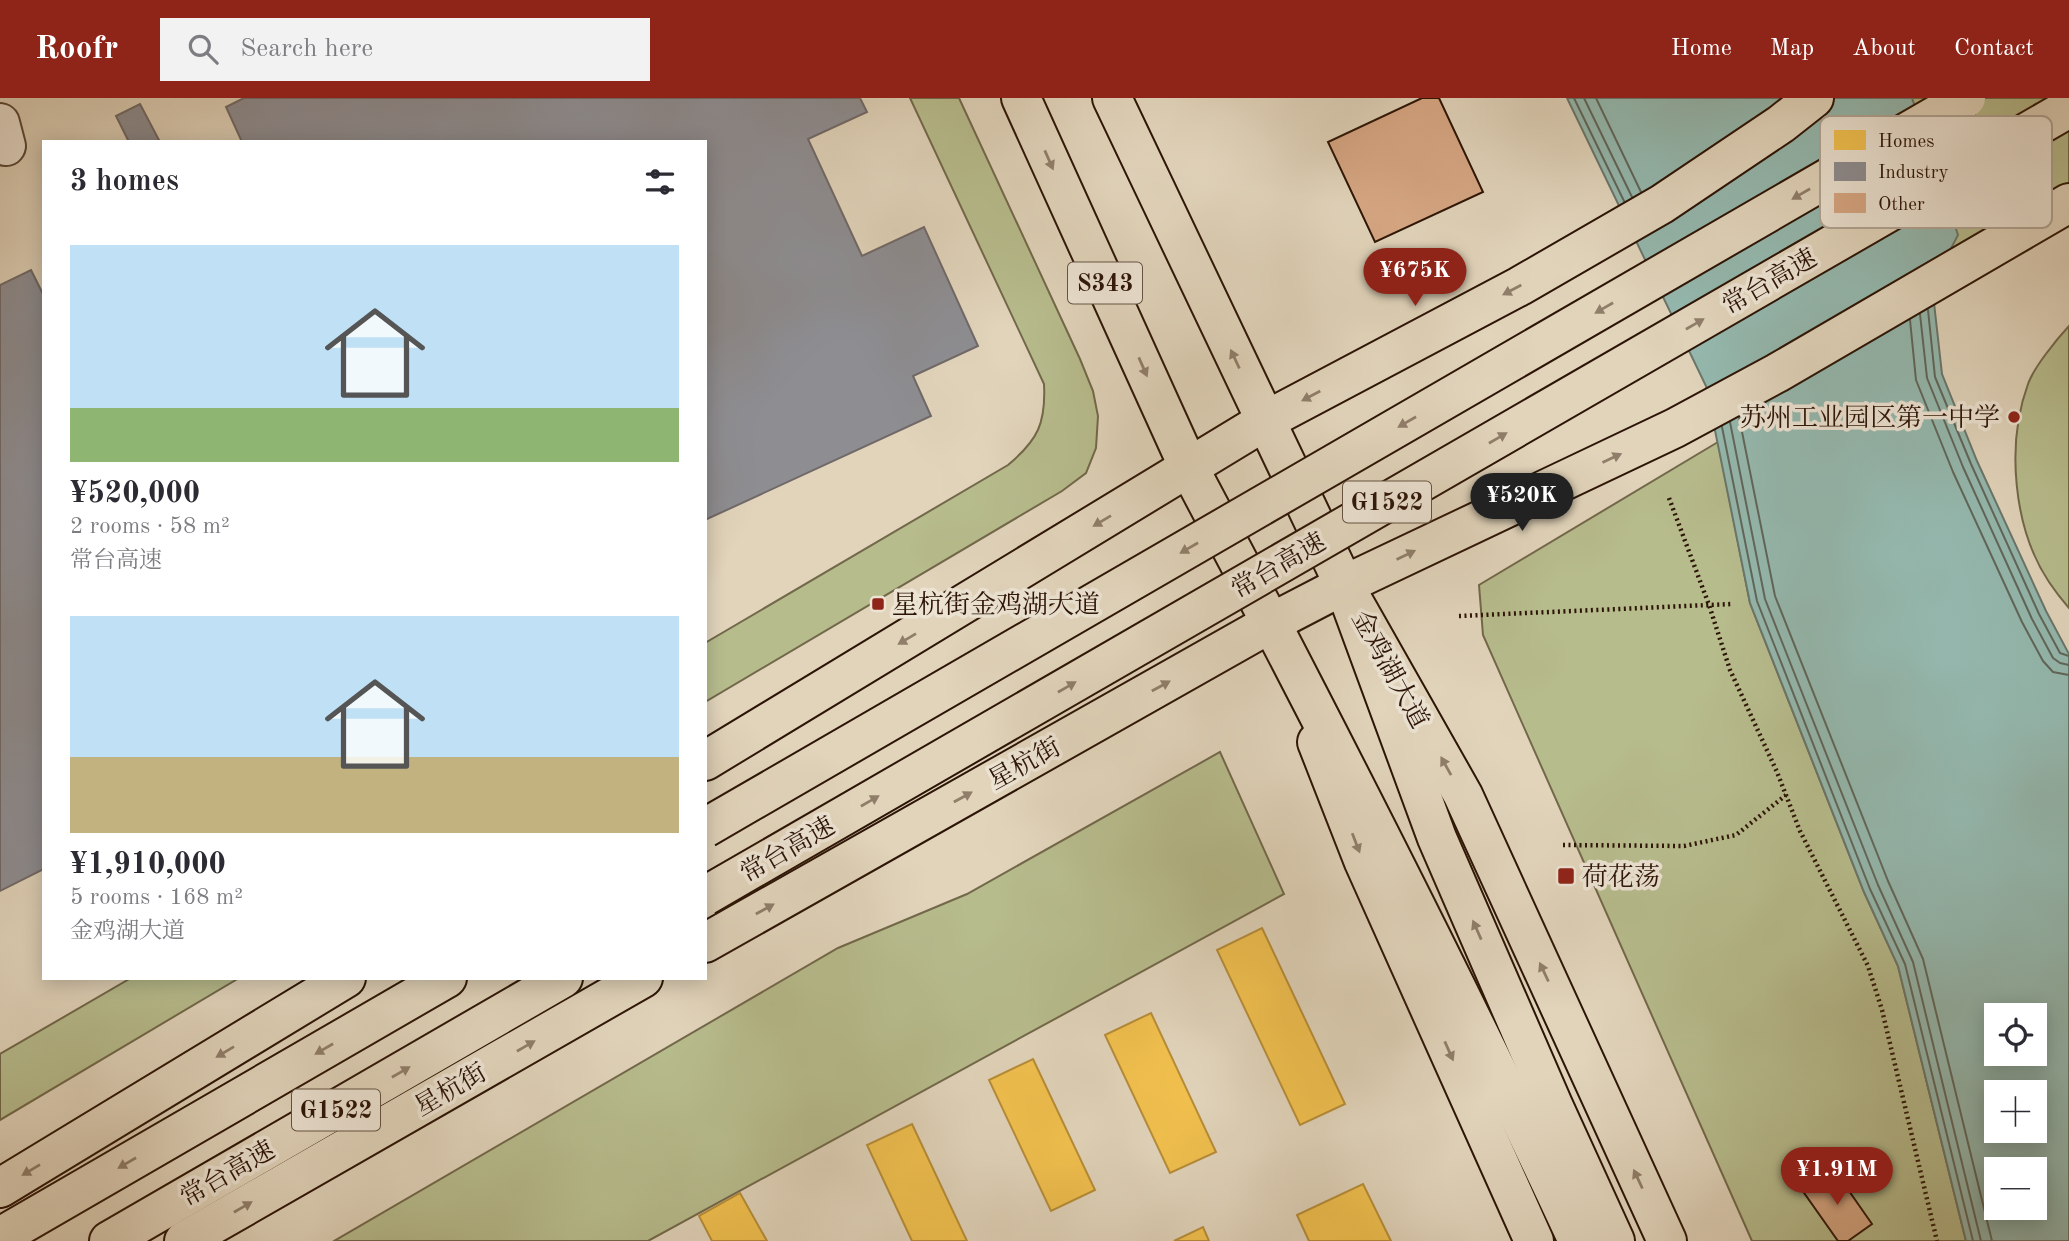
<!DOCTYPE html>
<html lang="en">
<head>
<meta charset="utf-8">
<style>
	:root { --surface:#fff; --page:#f2f2f3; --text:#2b2b33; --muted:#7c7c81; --accent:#8f2418 }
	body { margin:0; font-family:"Old Standard TT","Noto Serif SC",serif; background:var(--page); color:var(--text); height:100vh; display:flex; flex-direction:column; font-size:26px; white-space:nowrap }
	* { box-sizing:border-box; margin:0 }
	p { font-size:23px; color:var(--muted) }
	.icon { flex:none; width:38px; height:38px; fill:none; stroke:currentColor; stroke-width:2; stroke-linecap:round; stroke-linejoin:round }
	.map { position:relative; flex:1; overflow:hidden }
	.drawer { position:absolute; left:42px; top:42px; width:665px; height:840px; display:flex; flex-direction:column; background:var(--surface); border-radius:0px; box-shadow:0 4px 18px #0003 }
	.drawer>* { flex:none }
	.buttons { position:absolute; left:1984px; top:905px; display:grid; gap:14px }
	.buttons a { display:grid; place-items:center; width:63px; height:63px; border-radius:0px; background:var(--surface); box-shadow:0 4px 18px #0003; font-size:35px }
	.price { position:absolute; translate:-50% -60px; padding:0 16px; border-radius:24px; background:var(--accent); color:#fff; font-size:23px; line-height:46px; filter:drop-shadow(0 2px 4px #0008) }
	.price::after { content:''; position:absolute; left:50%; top:42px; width:21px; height:16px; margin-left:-10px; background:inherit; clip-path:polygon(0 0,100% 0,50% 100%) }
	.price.selected { background:#222; color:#fff }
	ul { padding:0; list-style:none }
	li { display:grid; align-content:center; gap:14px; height:371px; padding:0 28px }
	li span { display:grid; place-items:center; height:217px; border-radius:0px; color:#555 }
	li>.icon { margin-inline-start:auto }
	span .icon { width:126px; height:126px; fill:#fffc; stroke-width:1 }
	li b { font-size:30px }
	h2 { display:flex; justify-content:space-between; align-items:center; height:84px; padding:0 28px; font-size:30px }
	header { display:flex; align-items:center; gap:42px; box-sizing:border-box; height:98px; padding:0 35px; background:var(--accent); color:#fff }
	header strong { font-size:33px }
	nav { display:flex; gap:38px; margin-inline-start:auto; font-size:24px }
	.search { width:490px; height:63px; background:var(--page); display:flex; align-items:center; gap:18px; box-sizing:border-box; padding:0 24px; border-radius:0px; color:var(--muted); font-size:26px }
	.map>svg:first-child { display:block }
	.green { fill:#b7bc8d; stroke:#72684a; stroke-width:2 }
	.water { fill:#94b8ae; stroke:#6a766b; stroke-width:2; fill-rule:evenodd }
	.homes { fill:#f2c14e; stroke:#b78d38; stroke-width:2 }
	.industry { fill:#8d8d92; stroke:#706968; stroke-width:2 }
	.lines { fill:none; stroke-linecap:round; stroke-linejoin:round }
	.shore { stroke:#60665a; stroke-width:2 }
	.building { fill:#d7a784; stroke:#2c1406; stroke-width:2 }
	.minor-casing { stroke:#594433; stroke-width:42 }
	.major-casing { stroke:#2c1406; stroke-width:42 }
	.highway-casing { stroke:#2c1406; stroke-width:42 }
	.path { stroke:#2c1406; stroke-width:4.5; stroke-dasharray:2 3.5; stroke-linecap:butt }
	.minor { stroke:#ece3d3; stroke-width:38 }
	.major { stroke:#e1d4bb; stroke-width:38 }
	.highway { stroke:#e1d4bb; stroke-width:38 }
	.highway-bridge-casing { stroke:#2c1406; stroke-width:42; stroke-linecap:butt }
	.highway-bridge { stroke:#e1d4bb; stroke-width:38 }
	.oneway { fill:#907e6a }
	.poi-dot { fill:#8f2418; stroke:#ece3d3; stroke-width:2.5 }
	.labels { text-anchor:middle; stroke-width:7; stroke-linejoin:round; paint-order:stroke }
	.shield { fill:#ece3d3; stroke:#665244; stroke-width:2 }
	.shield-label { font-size:24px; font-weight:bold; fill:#2c1406 }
	.street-label { font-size:26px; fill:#2c1406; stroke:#ece3d3 }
	.poi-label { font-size:26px; fill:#2c1406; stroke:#ece3d3; text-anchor:start }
	.key { fill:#ece3d3; stroke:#b2a596; stroke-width:2 }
	.key-label { font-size:19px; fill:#2c1406 }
</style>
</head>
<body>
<header>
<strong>Roofr</strong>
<div class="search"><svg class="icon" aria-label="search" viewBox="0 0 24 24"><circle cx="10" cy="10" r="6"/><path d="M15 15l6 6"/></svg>Search here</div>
<nav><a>Home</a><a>Map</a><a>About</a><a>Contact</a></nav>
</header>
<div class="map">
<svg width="2069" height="1143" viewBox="0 0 2069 1143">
	<rect width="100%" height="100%" fill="#e1d4bb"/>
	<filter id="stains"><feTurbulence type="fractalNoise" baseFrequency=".00286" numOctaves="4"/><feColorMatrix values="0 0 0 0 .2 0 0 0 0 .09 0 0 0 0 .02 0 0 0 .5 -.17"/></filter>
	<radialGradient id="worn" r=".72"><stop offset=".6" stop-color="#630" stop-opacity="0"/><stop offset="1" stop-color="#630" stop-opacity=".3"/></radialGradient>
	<g class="green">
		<path d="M910,0H959L1080,261L1093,293L1098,318L1096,350L1086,375L1062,393L705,604V545L1008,367C1038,342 1046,325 1044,286Z"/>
		<path d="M1912,0H2069V107L1932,187Z"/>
		<path d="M2069,228V510C2062,502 2055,493 2049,484C2013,430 2006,346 2028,286C2034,269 2057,241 2069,228Z"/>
		<path d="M1718,344L1750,505L1864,794L1898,868L1966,1143H1752L1483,537L1479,487Z"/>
		<path d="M1220,654L1284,796L648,1143H334L838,850L967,796Z"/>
		<path d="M131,880H239L0,1022V956Z"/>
	</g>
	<path class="water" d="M1567,0H1912L1958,137L1932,187L1942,276L1977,363L2046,513L2069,556V1143H1966L1898,868L1864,794L1750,505L1706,288ZM1997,917H2035V956H1997ZM1997,994H2035V1032H1997ZM1997,1071H2035V1110H1997Z"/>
	<g class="homes">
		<path d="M1262,830L1345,1006L1300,1027L1217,852Z"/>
		<path d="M1151,915L1216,1054L1170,1075L1105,937Z"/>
		<path d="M1033,961L1095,1092L1051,1113L989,982Z"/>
		<path d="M912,1026L967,1143H912L867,1047Z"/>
		<path d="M1363,1086L1391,1143H1309L1297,1117Z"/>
		<path d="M740,1095L767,1143H712L699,1118Z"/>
		<path d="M1203,1129L1209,1143H1174Z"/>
	</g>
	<g class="industry">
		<path d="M244,0H860L867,14L808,41L862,158L924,129L978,248L913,278L931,318L705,422V44H242L226,9Z"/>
		<path d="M140,6L160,44H129L116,18Z"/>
		<path d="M31,172L44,198V771L0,793V187Z"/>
	</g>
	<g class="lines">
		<g class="shore">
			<path d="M1574,0L1624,103"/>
			<path d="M1584,0L1632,99"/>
			<path d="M1596,0L1641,94"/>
			<path d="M1928,212L1935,279L1971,366L2039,516L2060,555L2069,558"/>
			<path d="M1920,216L1927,280L1963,369L2032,521L2053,560L2060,565L2069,567"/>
			<path d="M1910,222L1916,282L1953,374L2022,524L2043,563L2053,574L2069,577"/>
			<path d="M1739,319L1775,498L1888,783L1923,861L1992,1143"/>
			<path d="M1730,324L1765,501L1878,787L1913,864L1981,1143"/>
			<path d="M1722,329L1757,503L1870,791L1905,866L1973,1143"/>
		</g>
	</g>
	<g class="building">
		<path d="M1422,0H1439L1483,94L1375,144L1328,44Z"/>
		<path d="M1833,1070L1872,1126L1848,1143H1838L1802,1092Z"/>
	</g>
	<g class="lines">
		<g class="minor-casing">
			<path id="minor" d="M0,25L6,48"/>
		</g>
		<g class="major-casing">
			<g id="major">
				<path d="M1021,0L1189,370L1265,514"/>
				<path d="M1112,0L1344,487L1463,697L1667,1143"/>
				<path d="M1317,644L1364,764L1534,1143"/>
				<path d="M705,663L1265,323L1520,188L1662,106L1781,26L1814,0"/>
				<path d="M705,845L1271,525L1344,487L1675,330L1777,275L2069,105"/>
				<path d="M0,1090L346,880"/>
				<path d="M184,1143L643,880"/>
			</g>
		</g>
		<g class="highway-casing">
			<g id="highway">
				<path d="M1344,487L1437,740L1553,1007L1615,1143"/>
				<path d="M1271,525C1377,729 1481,934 1578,1143"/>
				<path d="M0,1139L447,880"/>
				<path d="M109,1143L563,880"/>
			</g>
		</g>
		<g class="path">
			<path d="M1669,400L1709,507L1730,572L1777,674L1800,733L1868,868L1882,912L1937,1143"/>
			<path d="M1459,518L1732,506"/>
			<path d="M1563,747L1684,748L1736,737L1786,697"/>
		</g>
		<use href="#minor" class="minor"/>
		<use href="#major" class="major"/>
		<use href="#highway" class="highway"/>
		<g class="highway-bridge-casing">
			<g id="highway-bridge">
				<path d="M705,730L1966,0"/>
				<path d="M705,798L2069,10"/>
			</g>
		</g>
		<use href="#highway-bridge" class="highway-bridge"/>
	</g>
	<defs><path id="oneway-solid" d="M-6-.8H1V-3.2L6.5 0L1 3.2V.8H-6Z" transform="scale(1.75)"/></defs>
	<g class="oneway">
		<use href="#oneway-solid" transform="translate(1049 62) rotate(66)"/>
		<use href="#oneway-solid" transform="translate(1801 96) rotate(150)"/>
		<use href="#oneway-solid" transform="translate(1512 192) rotate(152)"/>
		<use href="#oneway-solid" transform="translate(1604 210) rotate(150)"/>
		<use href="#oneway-solid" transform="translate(1695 226) rotate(-30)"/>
		<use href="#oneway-solid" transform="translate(1235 261) rotate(-115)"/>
		<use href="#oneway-solid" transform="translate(1143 269) rotate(66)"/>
		<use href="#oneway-solid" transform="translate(1311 298) rotate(152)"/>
		<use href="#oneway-solid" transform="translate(1407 324) rotate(150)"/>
		<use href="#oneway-solid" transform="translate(1498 340) rotate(-30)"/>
		<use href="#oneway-solid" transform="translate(1612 360) rotate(-25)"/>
		<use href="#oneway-solid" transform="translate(1102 423) rotate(149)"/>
		<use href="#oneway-solid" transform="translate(1189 450) rotate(150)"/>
		<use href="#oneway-solid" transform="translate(1406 457) rotate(-26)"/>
		<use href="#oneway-solid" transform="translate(907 541) rotate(149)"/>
		<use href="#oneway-solid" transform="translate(1161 588) rotate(-29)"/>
		<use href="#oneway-solid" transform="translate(1067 589) rotate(-30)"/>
		<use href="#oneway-solid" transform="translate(1446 668) rotate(-119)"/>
		<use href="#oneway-solid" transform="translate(963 699) rotate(-29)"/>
		<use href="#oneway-solid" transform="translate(870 703) rotate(-30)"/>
		<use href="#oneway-solid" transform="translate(1356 745) rotate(69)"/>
		<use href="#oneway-solid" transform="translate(765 811) rotate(-29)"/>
		<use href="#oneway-solid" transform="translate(1477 832) rotate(-114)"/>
		<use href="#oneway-solid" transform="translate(1544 874) rotate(-115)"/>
		<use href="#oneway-solid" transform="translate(526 948) rotate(-30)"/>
		<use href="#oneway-solid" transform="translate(324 951) rotate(150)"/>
		<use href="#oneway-solid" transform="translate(1449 953) rotate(66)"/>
		<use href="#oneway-solid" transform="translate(225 954) rotate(149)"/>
		<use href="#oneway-solid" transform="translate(401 974) rotate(-30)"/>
		<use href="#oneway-solid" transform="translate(127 1065) rotate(150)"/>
		<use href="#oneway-solid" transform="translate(31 1072) rotate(149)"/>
		<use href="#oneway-solid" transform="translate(1638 1081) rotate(-115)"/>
		<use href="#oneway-solid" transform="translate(243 1109) rotate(-30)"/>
	</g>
	<g class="poi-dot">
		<circle cx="2014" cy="319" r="7"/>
		<rect x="871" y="499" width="14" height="14" rx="3.5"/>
		<rect x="1557" y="769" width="18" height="18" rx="3.5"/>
	</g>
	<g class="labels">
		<g class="shield">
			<rect x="1068" y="164.5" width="74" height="41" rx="5"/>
			<rect x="1343" y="383.5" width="88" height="41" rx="5"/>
			<rect x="292" y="991.5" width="88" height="41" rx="5"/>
		</g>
		<g class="shield-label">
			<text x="1105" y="193">S343</text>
			<text x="1387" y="412">G1522</text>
			<text x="336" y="1020">G1522</text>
		</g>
		<g class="street-label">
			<text transform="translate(1769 183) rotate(-30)" y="9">常台高速</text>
			<text transform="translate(1278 467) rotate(-30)" y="9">常台高速</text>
			<text transform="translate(1391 571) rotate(61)" y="9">金鸡湖大道</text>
			<text transform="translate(1024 665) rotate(-29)" y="9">星杭街</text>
			<text transform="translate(787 751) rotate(-30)" y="9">常台高速</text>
			<text transform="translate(450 991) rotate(-30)" y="9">星杭街</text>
			<text transform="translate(227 1075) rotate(-30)" y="9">常台高速</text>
		</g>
		<g class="poi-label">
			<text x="2000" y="328" text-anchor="end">苏州工业园区第一中学</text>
			<text x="892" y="515">星杭街金鸡湖大道</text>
			<text x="1582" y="787">荷花荡</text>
		</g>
	</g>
	<rect x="1820" y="18" width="232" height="112" rx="10" class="key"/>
	<rect x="1834" y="32" width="32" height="20" fill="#f2c14e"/>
	<rect x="1834" y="64" width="32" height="19" fill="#8d8d92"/>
	<rect x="1834" y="95" width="32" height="20" fill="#d7a784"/>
	<g class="key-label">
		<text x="1878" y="49">Homes</text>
		<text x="1878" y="80">Industry</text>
		<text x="1878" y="112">Other</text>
	</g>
	<rect width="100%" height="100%" filter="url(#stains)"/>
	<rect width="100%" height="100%" fill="url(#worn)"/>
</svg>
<div class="buttons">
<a><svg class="icon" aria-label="locate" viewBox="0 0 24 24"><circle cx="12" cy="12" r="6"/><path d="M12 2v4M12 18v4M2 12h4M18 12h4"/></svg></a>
<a>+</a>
<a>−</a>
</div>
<b class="price" style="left:1415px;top:210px">¥675K</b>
<b class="price selected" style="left:1522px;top:435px">¥520K</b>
<b class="price" style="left:1837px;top:1109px">¥1.91M</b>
<section class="drawer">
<h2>3 homes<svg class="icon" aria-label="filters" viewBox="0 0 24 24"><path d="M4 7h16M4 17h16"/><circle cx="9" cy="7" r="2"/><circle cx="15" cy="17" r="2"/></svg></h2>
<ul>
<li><span style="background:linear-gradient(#bfe0f5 75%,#8fb573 0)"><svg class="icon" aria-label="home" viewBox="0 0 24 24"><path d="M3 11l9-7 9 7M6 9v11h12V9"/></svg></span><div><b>¥520,000</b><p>2 rooms · 58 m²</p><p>常台高速</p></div></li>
<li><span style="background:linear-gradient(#bfe0f5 65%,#c2b280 0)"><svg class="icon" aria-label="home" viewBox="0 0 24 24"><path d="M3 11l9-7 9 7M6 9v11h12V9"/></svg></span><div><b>¥1,910,000</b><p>5 rooms · 168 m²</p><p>金鸡湖大道</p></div></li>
</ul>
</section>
</div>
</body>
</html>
